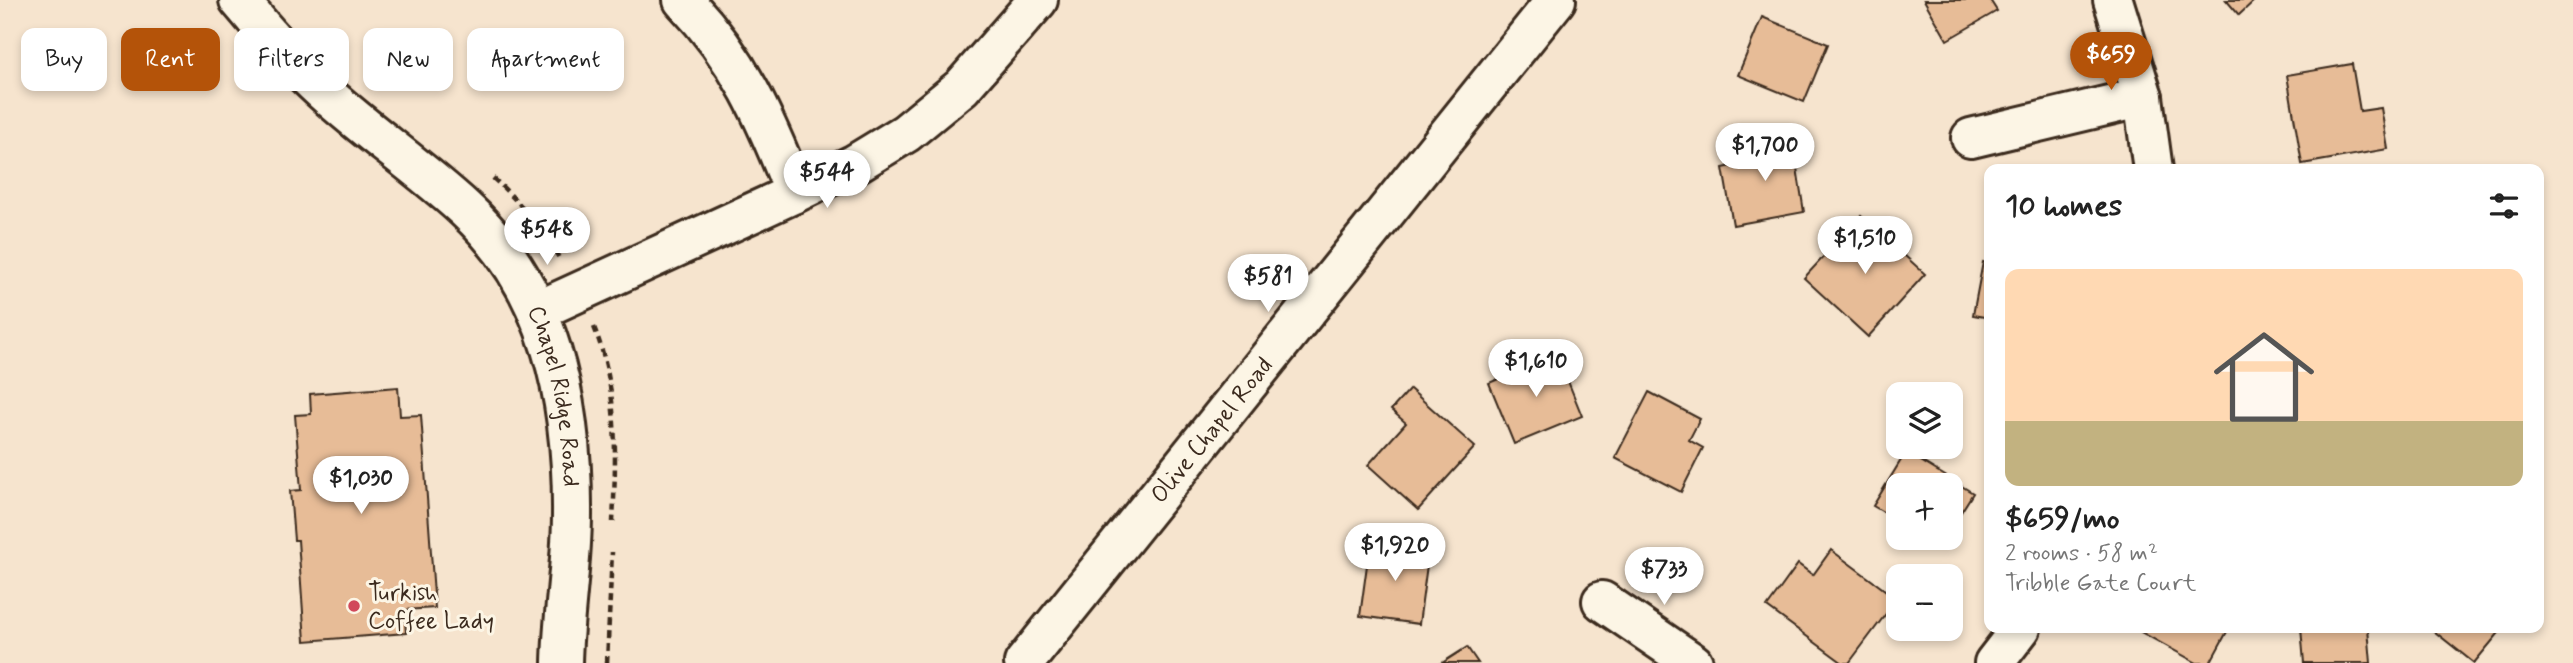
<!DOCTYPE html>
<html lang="en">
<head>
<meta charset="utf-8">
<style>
	:root { --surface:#fff; --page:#f2f2f2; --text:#222; --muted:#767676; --accent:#b45309 }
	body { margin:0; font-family:Mynerve,sans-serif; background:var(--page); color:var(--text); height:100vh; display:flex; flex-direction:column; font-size:26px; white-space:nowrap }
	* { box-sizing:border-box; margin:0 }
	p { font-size:23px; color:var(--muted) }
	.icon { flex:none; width:38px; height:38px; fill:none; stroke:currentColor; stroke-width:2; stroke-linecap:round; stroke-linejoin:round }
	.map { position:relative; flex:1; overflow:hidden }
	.drawer { position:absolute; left:1984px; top:164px; width:560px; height:469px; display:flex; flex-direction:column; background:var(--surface); border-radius:14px; box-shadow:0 4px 10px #0003 }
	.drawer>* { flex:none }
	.hud { position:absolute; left:21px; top:28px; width:665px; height:63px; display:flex; gap:14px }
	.fabs { position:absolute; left:1886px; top:382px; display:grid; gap:14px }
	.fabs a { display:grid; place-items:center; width:77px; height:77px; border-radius:14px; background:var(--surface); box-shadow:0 4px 10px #0003; font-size:35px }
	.price { position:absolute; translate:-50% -60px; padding:0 16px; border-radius:24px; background:#fff; color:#222; font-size:23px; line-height:46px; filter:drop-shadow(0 2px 4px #0008) }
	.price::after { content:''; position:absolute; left:50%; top:42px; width:21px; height:16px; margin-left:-10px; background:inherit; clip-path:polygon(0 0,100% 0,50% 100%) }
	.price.current { background:var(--accent); color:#fff }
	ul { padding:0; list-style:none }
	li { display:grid; align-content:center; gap:14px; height:371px; padding:0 21px }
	li span { display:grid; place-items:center; height:217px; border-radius:14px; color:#555 }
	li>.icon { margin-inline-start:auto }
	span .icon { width:126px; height:126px; fill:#fffc; stroke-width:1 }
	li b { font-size:30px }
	h2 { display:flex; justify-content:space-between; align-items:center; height:84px; padding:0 21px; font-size:30px }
	.tag { padding:0 24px; border-radius:14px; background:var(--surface); box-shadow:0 4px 10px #0003; font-size:24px; line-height:63px }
	.tag.current { background:var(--accent); color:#fff }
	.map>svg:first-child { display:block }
	.building { fill:#e7bc97; stroke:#3b2a1e; stroke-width:2 }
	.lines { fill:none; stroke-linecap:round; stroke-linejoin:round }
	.street-casing { stroke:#3b2a1e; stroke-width:44 }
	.secondary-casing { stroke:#3b2a1e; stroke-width:44 }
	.path { stroke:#3b2a1e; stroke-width:4.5; stroke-dasharray:7 5; stroke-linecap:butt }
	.street { stroke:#fcf5e5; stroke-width:38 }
	.secondary { stroke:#fcf5e5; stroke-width:38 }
	.poi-dot { fill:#d1495b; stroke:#fcf5e5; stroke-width:2.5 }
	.labels { text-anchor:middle; stroke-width:6; stroke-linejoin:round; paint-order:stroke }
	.street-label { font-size:24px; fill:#3b2a1e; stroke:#fcf5e5 }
	.poi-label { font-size:24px; fill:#3b2a1e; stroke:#fcf5e5; text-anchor:start }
</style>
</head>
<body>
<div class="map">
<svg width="2573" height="663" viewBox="0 0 2573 663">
	<rect width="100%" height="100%" fill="#f6e4ce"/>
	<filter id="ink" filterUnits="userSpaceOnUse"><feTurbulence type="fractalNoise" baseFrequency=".0143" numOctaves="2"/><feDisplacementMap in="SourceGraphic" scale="14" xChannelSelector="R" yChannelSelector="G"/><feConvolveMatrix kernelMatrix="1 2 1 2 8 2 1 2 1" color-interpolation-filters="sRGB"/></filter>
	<g filter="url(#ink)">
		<g class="building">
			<path d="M1924,0H1990L1997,11L1947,40Z"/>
			<path d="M2226,0H2255L2239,15Z"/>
			<path d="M1762,17L1828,44L1804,102L1738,75Z"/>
			<path d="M2352,64L2360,111L2381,108L2388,149L2302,164L2287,75Z"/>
			<path d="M1792,136L1804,212L1733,225L1723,168L1746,163L1743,145Z"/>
			<path d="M1861,216L1925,274L1868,337L1804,278Z"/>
			<path d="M1983,262L1990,263V318L1973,315Z"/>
			<path d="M1557,354L1582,416L1514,444L1489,383Z"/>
			<path d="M398,387L400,416L421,415L435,608L404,610L406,633L305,641L298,540H294L290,491L301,490L295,415L311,414L310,394Z"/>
			<path d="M1410,389L1475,447L1418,510L1368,465L1406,423L1391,410Z"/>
			<path d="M1649,392L1700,419L1689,440L1703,448L1681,492L1615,458Z"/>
			<path d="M1906,452L1973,493L1951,528V485H1899V521L1873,506Z"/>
			<path d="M1925,537H1946L1940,547Z"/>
			<path d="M1370,543L1429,550L1419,624L1360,616Z"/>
			<path d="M1831,550L1897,599L1849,663H1843L1767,607L1798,564L1813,575Z"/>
			<path d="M2143,628H2229L2210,663H2197L2141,632Z"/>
			<path d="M2301,628H2368L2371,663H2304Z"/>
			<path d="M2430,628H2503L2474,663Z"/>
			<path d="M1467,647L1478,663H1442Z"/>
		</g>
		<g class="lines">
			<g class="street-casing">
				<g id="street">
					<path id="s1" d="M239,0C263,28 287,58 314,83C361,128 416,164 465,209C551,288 573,402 572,515C572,564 563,613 562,663"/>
					<path d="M683,0C740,59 765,118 795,193"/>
					<path d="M2113,0L2143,97L2153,170"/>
					<path d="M1971,138L2143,97"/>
					<path d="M537,311L795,193L855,164L906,133L962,87L1038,0"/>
					<path d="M1602,601L1693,663"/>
					<path d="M1994,663L2021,628"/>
				</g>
			</g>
			<g class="secondary-casing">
				<g id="secondary">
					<path id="s2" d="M1024,663L1556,0"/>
				</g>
			</g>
			<g class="path">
				<path d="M493,178C519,202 544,229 560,260"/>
				<path d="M594,327C619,390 616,457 613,522"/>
				<path d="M607,663L612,552"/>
			</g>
			<use href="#street" class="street"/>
			<use href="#secondary" class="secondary"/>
		</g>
	</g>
	<circle class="poi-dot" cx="354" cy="606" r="7"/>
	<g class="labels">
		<g class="street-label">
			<text dy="8" stroke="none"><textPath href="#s1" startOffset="522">Chapel Ridge Road</textPath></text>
			<text dy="8" stroke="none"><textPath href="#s2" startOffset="299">Olive Chapel Road</textPath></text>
		</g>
		<g class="poi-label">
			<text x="368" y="600">Turkish<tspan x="368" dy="28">Coffee Lady</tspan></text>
		</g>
	</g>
</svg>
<div class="fabs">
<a><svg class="icon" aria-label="layers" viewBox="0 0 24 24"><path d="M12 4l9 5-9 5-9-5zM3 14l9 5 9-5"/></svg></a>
<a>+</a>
<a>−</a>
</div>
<b class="price current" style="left:2111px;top:92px">$659</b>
<b class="price" style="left:1765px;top:183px">$1,700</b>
<b class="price" style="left:827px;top:210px">$544</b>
<b class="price" style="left:547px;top:267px">$548</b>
<b class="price" style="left:1865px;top:276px">$1,510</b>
<b class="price" style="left:1268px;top:314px">$581</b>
<b class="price" style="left:1536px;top:399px">$1,610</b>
<b class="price" style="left:361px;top:516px">$1,030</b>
<b class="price" style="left:1395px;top:583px">$1,920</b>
<b class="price" style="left:1664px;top:607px">$733</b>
<div class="hud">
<a class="tag">Buy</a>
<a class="tag current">Rent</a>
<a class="tag">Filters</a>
<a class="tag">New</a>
<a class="tag">Apartment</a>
</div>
<section class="drawer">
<h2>10 homes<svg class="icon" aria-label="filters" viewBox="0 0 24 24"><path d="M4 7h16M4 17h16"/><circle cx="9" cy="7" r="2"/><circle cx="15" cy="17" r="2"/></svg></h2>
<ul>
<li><span style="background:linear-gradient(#ffd9b3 70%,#c2b280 0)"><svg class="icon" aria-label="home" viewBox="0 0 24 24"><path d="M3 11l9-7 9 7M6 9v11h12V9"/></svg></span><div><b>$659/mo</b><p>2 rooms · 58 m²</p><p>Tribble Gate Court</p></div></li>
</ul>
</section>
</div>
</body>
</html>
